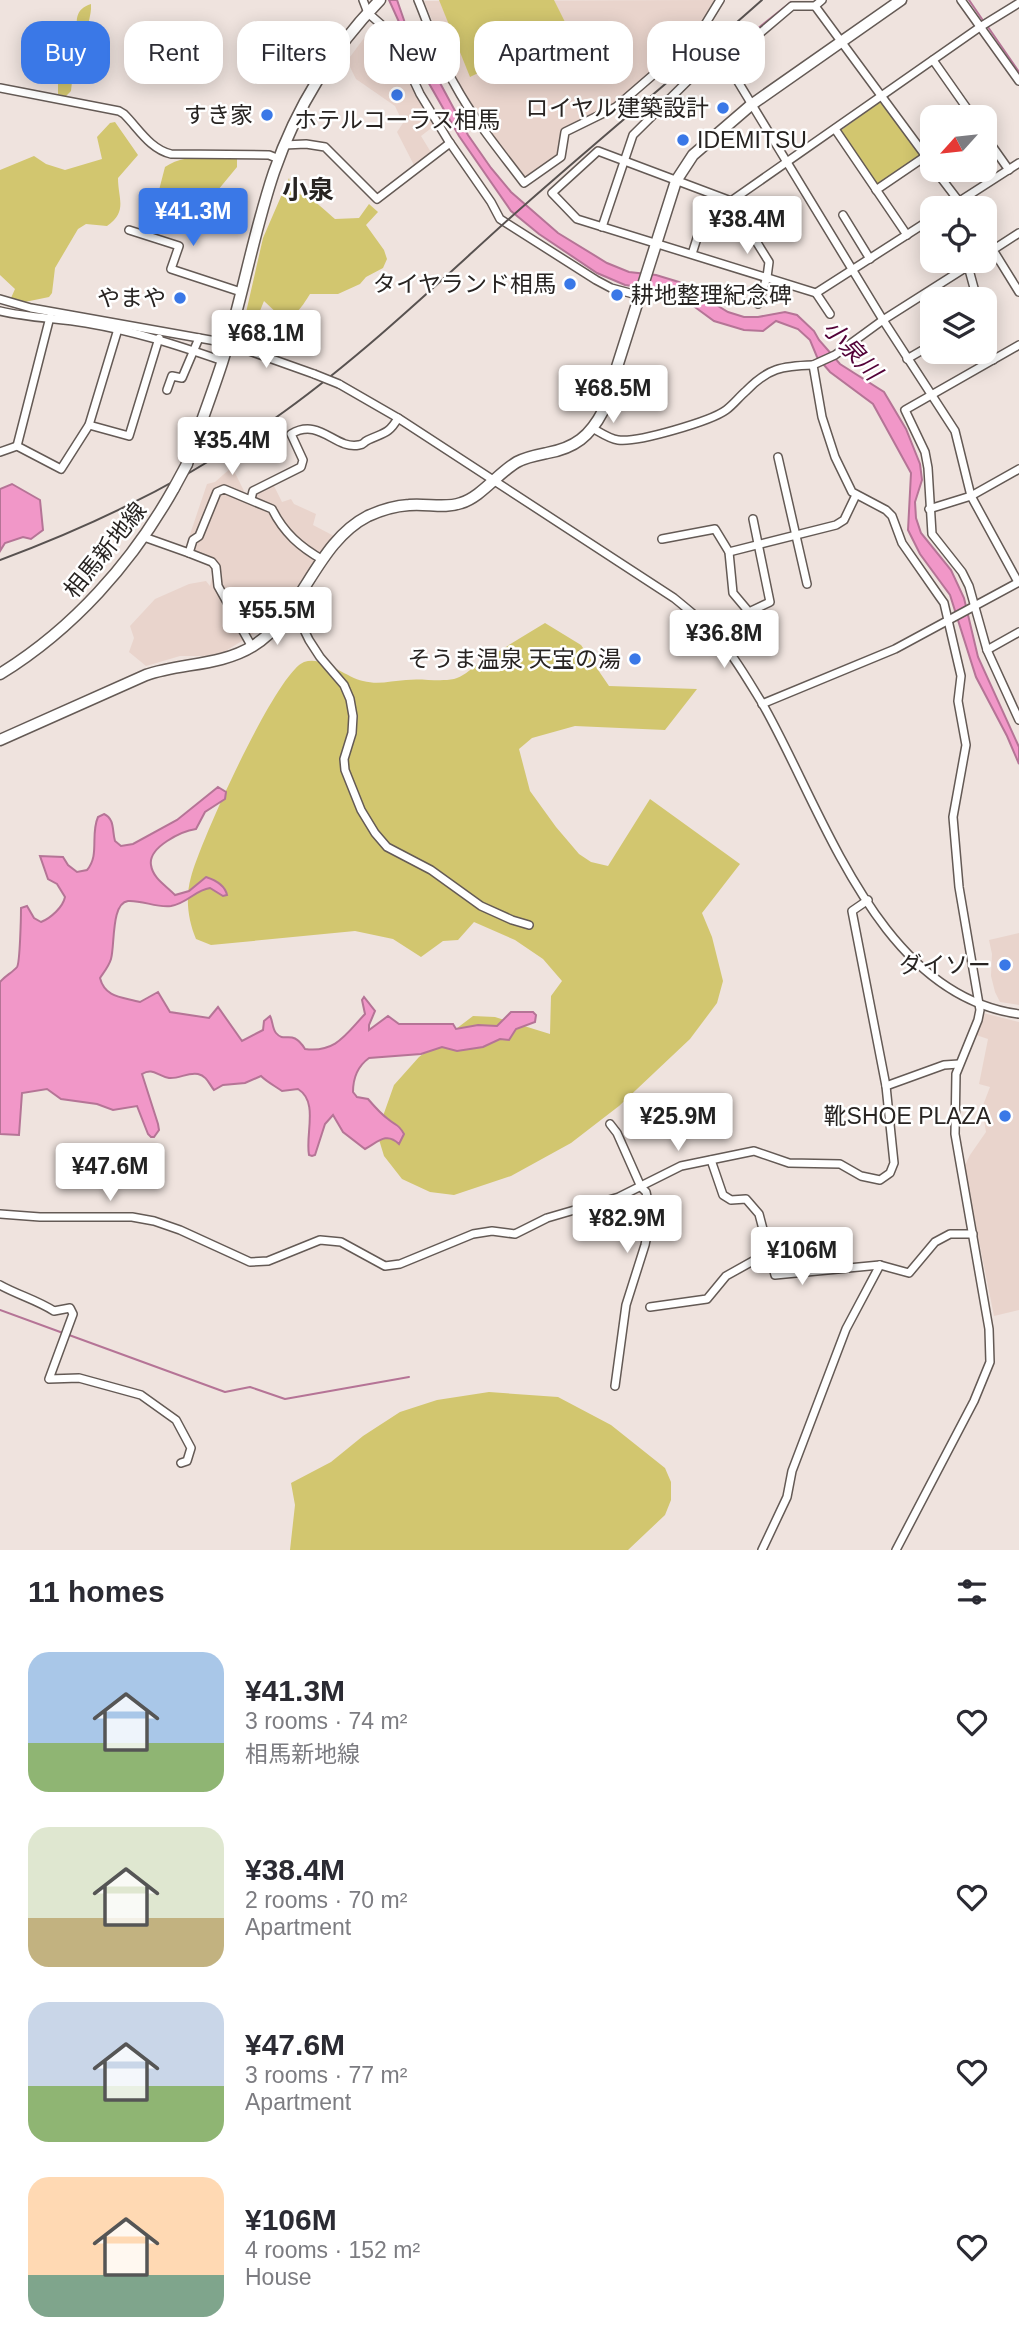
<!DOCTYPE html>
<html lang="en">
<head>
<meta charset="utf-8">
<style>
	:root { --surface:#fff; --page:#f2f2f3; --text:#2b2b33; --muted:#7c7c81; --accent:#3a78e7 }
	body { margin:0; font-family:Helvetica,"Noto Sans JP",sans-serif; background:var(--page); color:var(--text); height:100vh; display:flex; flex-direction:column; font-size:26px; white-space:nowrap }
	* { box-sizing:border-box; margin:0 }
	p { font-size:23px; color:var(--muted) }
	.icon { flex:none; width:38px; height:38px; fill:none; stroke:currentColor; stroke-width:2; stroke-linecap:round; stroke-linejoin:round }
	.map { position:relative; height:1550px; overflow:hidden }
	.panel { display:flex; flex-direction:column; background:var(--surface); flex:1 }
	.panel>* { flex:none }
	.hud { position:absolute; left:21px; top:21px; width:978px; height:63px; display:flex; gap:14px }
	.needle { width:46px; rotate:243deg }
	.fabs { position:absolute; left:920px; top:105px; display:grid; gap:14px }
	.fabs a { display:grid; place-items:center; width:77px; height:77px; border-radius:14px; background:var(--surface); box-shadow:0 4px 18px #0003; font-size:35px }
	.price { position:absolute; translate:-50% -60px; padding:0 16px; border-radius:7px; background:#fff; color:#222; font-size:23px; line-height:46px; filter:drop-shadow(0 2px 4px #0008) }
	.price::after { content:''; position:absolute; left:50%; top:42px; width:21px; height:16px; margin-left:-10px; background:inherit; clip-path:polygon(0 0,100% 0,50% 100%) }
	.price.on { background:var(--accent); color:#fff }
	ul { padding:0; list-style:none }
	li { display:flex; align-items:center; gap:21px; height:175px; padding:0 28px }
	li span { display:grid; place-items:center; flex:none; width:196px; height:140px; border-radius:21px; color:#555 }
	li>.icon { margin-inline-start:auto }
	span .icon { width:84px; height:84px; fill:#fffc; stroke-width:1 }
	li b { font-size:30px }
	h2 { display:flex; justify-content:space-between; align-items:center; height:84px; padding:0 28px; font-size:30px }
	.chip { padding:0 24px; border-radius:21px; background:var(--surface); box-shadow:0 4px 18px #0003; font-size:24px; line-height:63px }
	.chip.on { background:var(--accent); color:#fff }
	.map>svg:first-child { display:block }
	.built { fill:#e9d4cc }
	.green { fill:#d2c66f }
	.water { fill:#f197c8; stroke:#b57496; stroke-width:2 }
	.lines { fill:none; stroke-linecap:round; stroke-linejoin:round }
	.stream { stroke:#b57496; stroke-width:2 }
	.minor-casing { stroke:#645a55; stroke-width:10 }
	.major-casing { stroke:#645a55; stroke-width:13 }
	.minor { stroke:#fff; stroke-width:7 }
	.major { stroke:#fff; stroke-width:10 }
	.rail { stroke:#585250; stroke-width:2 }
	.minor-bridge-casing { stroke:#645a55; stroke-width:10; stroke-linecap:butt }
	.major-bridge-casing { stroke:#645a55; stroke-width:13; stroke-linecap:butt }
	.minor-bridge { stroke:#fff; stroke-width:7 }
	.major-bridge { stroke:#fff; stroke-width:10 }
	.poi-dot { fill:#3a78e7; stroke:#fff; stroke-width:2.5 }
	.labels { text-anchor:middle; stroke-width:5; stroke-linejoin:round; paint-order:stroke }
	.poi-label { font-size:23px; fill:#282422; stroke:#fff; text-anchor:end }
	.street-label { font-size:23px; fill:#282422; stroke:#fff }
	.water-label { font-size:24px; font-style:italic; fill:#530238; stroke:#fff }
	.quarter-label { font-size:26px; font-weight:bold; fill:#282422; stroke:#fff }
</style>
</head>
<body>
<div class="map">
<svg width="1019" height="1550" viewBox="0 0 1019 1550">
	<rect width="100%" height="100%" fill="#efe3de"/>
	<g class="built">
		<path d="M716,0L694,35L614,104L561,130L558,153L542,167L525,178H522L484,124L460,86L424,1Z"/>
		<path d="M370,30L392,41L424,112L434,126L421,136L432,154L415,167L397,132L403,123L395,106L356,79L347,61Z"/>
		<path d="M232,467L246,495L254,498L255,492L273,484L282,502L291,499L294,504L316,514L313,525L334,536L300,586L253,634L224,652L205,656H180L146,666L129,652L134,638L130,626L155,599L189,584L206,581L210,586L213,573L211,568L204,563L183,555L207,484L215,482Z"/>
		<path d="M1019,933V1005L1000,1002L995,992L991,976L992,954L989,940Z"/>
		<path d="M983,1013L1019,1022V1310L994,1316L964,1167L970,1155L986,1132L982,1108L990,1087L979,1084L988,1039L976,1035Z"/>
	</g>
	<g class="green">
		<path d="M439,0H554L566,24L553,36L470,77Z"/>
		<path d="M91,4C92,17 85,27 87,43C77,60 73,70 71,91L66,96L58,94V73L79,35C75,21 75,9 91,4Z"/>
		<path d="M880,102L883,103L920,154L919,158L879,186L876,185L840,131Z"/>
		<path d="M115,122L138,155L118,178C118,199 128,211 107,226L86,224L78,229L55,268L52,293L49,297L20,303L11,298L15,289L0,275V170L34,156L46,164L65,170L102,159L97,137L110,123Z"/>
		<path d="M237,157V167L218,190L202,202L188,204L167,215L158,213L152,206L158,194L165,167C184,153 214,158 237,157Z"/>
		<path d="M289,178C293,195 300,193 312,200C320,205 328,213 335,219L359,218L369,204L378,212L366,225L384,250L387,259L383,268L366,277L360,284L338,294H310C302,306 298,316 282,318L264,301L251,333L242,330L263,238Z"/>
		<path d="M545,623L581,645L609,686L697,689L665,730L575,726L532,738L519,749L530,791L556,827L579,854L591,862L608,866L650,799L740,864L702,913L712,937L723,981L717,1003L690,1039L619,1106L571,1143L511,1176L454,1195L430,1192L402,1179L384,1156L377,1133L394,1085L419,1057L473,1016L495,1017L550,1034L551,996L562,981L543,959L515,940L474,922L458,940L443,941L421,957L393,939L355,931L211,945L196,939C188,920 185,898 191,877C200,842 276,673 304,662C323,655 345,677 363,681C378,685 391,681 406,680C421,678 439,682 454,679C462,677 470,670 477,665C499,651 522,637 545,623Z"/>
		<path d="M489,1392L558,1397L611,1425L665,1468L671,1482V1500L665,1515L628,1550H290L295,1505L291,1483L331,1462L363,1436L400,1412L437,1400Z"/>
	</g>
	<g class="water">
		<path d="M389,0H397L405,23L414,31H419L422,39L419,41L425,55L468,135L491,168L511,192L558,233L607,263L629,272L656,275L679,282L728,312L744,317H758L785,312L797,315L814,331L819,340L840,364L884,392L906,429L920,464L922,480L915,502L916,518L921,533L951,570L964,598L978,657L1019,747V764L1007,736L976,677L950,595L920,554L908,530L911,473L873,404L830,372L817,357L810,340L798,329L776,321L763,331L744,330L714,321L688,302L660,290L625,285L597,273L539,234L511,211L459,136L419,66Z"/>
		<path d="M12,484L40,500L43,530L31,539L23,537L5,543L0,551V489Z"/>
		<path d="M218,787L226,792L225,799L205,812L196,829C182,831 148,847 151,865C153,879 167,886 175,895L189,891L206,877C215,880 225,885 227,895L223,896L210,888C195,890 188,903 171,906C157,908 142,900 128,901C111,903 115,945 111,959C109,966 104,972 100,978C105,998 123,997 140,1002L158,992L170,1012L209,1018L218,1007L242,1041L263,1030L264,1021L270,1016C273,1021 272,1028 276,1033C285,1044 292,1028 305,1049C336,1053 346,1034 365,1014L362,1000L364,997L375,1011L369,1025V1030L388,1016L399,1024H453L456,1029L478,1025L497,1026L511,1012H533L536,1015L535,1022L516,1029L509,1040L500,1039L483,1047L457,1051L442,1047L421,1054L369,1058C358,1066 353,1079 353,1092L357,1097L368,1099C374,1106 381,1114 388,1119C396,1126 398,1123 404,1134L399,1144C386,1131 377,1143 365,1149L343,1132L333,1115L325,1124L315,1155L312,1156L309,1155C305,1134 319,1102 298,1089L282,1091C275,1086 267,1082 261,1076L245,1083L223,1085L214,1090C209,1084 207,1076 198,1074C188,1072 179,1079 169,1078C157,1076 153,1067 142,1074L158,1124L159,1130L154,1137H151L148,1134L137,1106L113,1110L97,1104L61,1099L47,1089L22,1093L19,1135L0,1134V982C5,976 13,972 17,967C20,963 21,916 21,908L27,906L34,918L41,922C51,918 63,907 65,897L57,884L48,879L40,856L63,857L68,865L77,872L87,870C100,855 90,835 98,817L104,814C115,819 112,831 115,841L121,846L133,844L177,820Z"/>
	</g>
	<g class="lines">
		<g class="stream">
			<path d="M724,0L707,28V33L727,53L791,2L804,3"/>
			<path d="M969,0L984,22"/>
			<path d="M988,27L1019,72"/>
			<path d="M0,1310L63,1333"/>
			<path d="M69,1335L225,1392L250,1387L285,1399L409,1377"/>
		</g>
		<g class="minor-casing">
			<g id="minor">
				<path d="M363,0L368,13L392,34L420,94L448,140L491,202L500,219L596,280L611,288L641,296"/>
				<path d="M418,0C430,29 439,58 455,85C474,120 500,151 524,183L561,157L565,132L616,107L698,36L720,0"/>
				<path d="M822,0L815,6H792L726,62L883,320L955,431L971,496L1018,582"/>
				<path d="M961,0L1019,81"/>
				<path d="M815,6L933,166"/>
				<path d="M933,60L973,117"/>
				<path d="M0,88L119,111L124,114C139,129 150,149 171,154L269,155L279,159"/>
				<path d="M835,129L907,235"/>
				<path d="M985,136L1009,170"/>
				<path d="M284,145L306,144L325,147L377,199L450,143"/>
				<path d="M935,170L964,208"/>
				<path d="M876,190L926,156"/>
				<path d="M731,201L769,262L767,277L758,304"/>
				<path d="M949,208L1019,163"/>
				<path d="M843,215L870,259"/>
				<path d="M933,218L816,293L577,219L552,193L598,151L731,201L980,27L1019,3"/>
				<path d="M602,227L633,135L716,53L726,62"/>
				<path d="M129,230L179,246L171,269L241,292"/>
				<path d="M985,237L1019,292"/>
				<path d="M692,254L698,235"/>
				<path d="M985,255L1019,233"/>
				<path d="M968,266L977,299"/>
				<path d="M816,293L830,314"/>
				<path d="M0,299L31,308L227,343L314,374"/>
				<path d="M0,311C29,318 57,318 86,323C134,331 177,345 223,361"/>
				<path d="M985,331L993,360"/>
				<path d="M1019,345L905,410L925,452L928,468L932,534L962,572L969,586L987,650L1019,720"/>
				<path d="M907,359L933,344"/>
				<path d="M339,384L398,418L674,598C685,607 696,616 706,625C729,647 746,677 762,703C823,809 877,995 1019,1014"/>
				<path d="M167,390L172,376L182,378L199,338"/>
				<path d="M89,425L129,436L159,338"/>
				<path d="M594,429C601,433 610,439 618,440C637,443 711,421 726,410C733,405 739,397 746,391C768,368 782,366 813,365"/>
				<path d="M17,446L50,317"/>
				<path d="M0,452L17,446L61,469L89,425L118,329"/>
				<path d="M778,457L807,584"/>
				<path d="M251,499L253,491L301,467L303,460L291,434C320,417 335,450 359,445C365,444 362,443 368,440C383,433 389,434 398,418"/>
				<path d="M929,509L971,496L1019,469"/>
				<path d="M144,537L189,553L193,540L199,536L217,492L224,489L272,509C284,533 300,547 323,560"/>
				<path d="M662,539L715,529L729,552L733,593L749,612L770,602L753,519"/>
				<path d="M729,552L836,525L844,520L856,495"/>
				<path d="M189,553L212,562L216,567L218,586L252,647"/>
				<path d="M292,605L309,640L320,657L344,685L350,699L353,716L352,733L344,759L345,770L361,810L375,833L387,847L431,870L481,906L512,920L529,925"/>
				<path d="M987,650L1019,632"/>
				<path d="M762,704L895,649L1019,582"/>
				<path d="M886,1086L944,1065L959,1064"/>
				<path d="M610,1124L617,1133L641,1187L646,1192L651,1215L645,1245L626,1305L615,1386"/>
				<path d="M711,1160L723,1195L731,1200L746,1199L759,1214L775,1275L880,1265L909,1273L935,1242L950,1234H973"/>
				<path d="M0,1214L40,1217H132L154,1221L180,1230L250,1262L268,1261L320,1240L341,1242L385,1266L400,1264L473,1234L492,1231L515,1234L547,1218L619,1197L681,1166L754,1151L789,1163L840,1164L861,1176L880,1180L890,1173L894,1163L886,1086L852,911L868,900"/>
				<path d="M0,1285C18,1295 37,1300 54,1311L70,1308L73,1314L49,1379L79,1378L141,1395L176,1420L191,1448L187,1461L181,1463"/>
				<path d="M650,1307L707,1299L726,1276L769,1252"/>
				<path d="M762,1550L787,1497L792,1471L846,1329L880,1265"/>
				<path d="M896,1550L974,1401L990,1362L989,1329L955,1134L956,1074L978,1020L980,1010L959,887L953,817L966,745L958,701L961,676L944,603L939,596L902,543L892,516L886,510L852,492L835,457L822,417L813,365L835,355L883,320L976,261"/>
			</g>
		</g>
		<g class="major-casing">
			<g id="major">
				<path d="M187,464C198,430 211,397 222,363C242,300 253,234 274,172C296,108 333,48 380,0"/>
				<path d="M0,674C73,629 132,563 174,488"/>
				<path d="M0,740L146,675C180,663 221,666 253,646C303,615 315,543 368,516C381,510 394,506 409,505C426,503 445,509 461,503C481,497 498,473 517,462C526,457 537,455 547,453C575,448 590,436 603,411L676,181L693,155L751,105L901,0"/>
			</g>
		</g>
		<use href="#minor" class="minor"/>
		<use href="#major" class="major"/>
		<path class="rail" d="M0,560C100,523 199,474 285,411C365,353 437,284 510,218C593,144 679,74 762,0"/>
		<g class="minor-bridge-casing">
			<path id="minor-bridge" d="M314,374L339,384"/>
		</g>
		<g class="major-bridge-casing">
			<path id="major-bridge" d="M174,488L187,464"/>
		</g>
		<use href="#minor-bridge" class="minor-bridge"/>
		<use href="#major-bridge" class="major-bridge"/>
	</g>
	<g class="poi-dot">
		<circle cx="397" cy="95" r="7"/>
		<circle cx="723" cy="108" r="7"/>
		<circle cx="267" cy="115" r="7"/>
		<circle cx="683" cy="140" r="7"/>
		<circle cx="570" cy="284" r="7"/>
		<circle cx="617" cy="295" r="7"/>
		<circle cx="180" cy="298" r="7"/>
		<circle cx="635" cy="659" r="7"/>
		<circle cx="1005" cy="965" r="7"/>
		<circle cx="1005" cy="1116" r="7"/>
	</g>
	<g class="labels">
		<g class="poi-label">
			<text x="709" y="116">ロイヤル建築設計</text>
			<text x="253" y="123">すき家</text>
			<text x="397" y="128" text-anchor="middle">ホテルコーラス相馬</text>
			<text x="697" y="148" text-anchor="start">IDEMITSU</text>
			<text x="556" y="292">タイヤランド相馬</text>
			<text x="631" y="303" text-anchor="start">耕地整理紀念碑</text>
			<text x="166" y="306">やまや</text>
			<text x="621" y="667">そうま温泉 天宝の湯</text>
			<text x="991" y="973">ダイソー</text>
			<text x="991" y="1124">靴SHOE PLAZA</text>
		</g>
		<g class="street-label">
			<text transform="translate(105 550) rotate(-51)" y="8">相馬新地線</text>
		</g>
		<g class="water-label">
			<text transform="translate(852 350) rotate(47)" y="8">小泉川</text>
		</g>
		<g class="quarter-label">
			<text x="308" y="199">小泉</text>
		</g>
	</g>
</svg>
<div class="fabs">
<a><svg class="needle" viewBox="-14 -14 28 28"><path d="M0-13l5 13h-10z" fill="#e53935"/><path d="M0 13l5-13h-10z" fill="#7c7c81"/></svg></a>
<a><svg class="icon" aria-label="locate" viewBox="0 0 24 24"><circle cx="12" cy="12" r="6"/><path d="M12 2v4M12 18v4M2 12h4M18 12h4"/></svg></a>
<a><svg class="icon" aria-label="layers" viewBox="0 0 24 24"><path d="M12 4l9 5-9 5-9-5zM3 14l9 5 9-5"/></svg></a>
</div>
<b class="price on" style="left:193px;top:248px">¥41.3M</b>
<b class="price" style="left:747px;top:256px">¥38.4M</b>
<b class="price" style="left:266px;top:370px">¥68.1M</b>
<b class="price" style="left:613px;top:425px">¥68.5M</b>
<b class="price" style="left:232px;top:477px">¥35.4M</b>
<b class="price" style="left:277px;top:647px">¥55.5M</b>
<b class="price" style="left:724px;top:670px">¥36.8M</b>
<b class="price" style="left:678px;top:1153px">¥25.9M</b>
<b class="price" style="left:110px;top:1203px">¥47.6M</b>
<b class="price" style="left:627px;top:1255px">¥82.9M</b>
<b class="price" style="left:802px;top:1287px">¥106M</b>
<div class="hud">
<a class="chip on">Buy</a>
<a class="chip">Rent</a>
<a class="chip">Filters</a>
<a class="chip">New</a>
<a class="chip">Apartment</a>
<a class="chip">House</a>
</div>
</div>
<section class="panel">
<h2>11 homes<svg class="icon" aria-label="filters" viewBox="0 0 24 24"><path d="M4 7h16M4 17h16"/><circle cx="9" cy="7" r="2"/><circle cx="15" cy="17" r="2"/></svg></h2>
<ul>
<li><span style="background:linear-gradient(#a9c7e8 65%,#8fb573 0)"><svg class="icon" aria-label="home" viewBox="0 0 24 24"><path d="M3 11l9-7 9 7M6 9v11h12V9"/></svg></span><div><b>¥41.3M</b><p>3 rooms · 74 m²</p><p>相馬新地線</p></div><svg class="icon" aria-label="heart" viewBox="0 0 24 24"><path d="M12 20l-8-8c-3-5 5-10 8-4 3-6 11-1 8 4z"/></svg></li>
<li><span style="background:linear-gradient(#dfe7d0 65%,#c2b280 0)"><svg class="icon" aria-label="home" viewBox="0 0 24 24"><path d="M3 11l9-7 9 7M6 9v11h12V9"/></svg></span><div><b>¥38.4M</b><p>2 rooms · 70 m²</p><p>Apartment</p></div><svg class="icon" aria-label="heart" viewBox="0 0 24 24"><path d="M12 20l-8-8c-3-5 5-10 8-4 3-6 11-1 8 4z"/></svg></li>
<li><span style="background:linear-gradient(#c9d6e8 60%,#8fb573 0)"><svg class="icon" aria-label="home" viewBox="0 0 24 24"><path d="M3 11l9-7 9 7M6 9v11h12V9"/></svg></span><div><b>¥47.6M</b><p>3 rooms · 77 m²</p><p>Apartment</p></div><svg class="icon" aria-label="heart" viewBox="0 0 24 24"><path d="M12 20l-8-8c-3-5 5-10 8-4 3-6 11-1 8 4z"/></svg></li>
<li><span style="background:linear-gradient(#ffd9b3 70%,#7fa58c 0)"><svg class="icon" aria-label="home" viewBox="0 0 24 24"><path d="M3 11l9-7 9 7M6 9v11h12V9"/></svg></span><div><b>¥106M</b><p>4 rooms · 152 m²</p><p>House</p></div><svg class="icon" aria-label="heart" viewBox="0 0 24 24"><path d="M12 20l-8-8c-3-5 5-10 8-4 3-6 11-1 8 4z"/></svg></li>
</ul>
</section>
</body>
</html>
